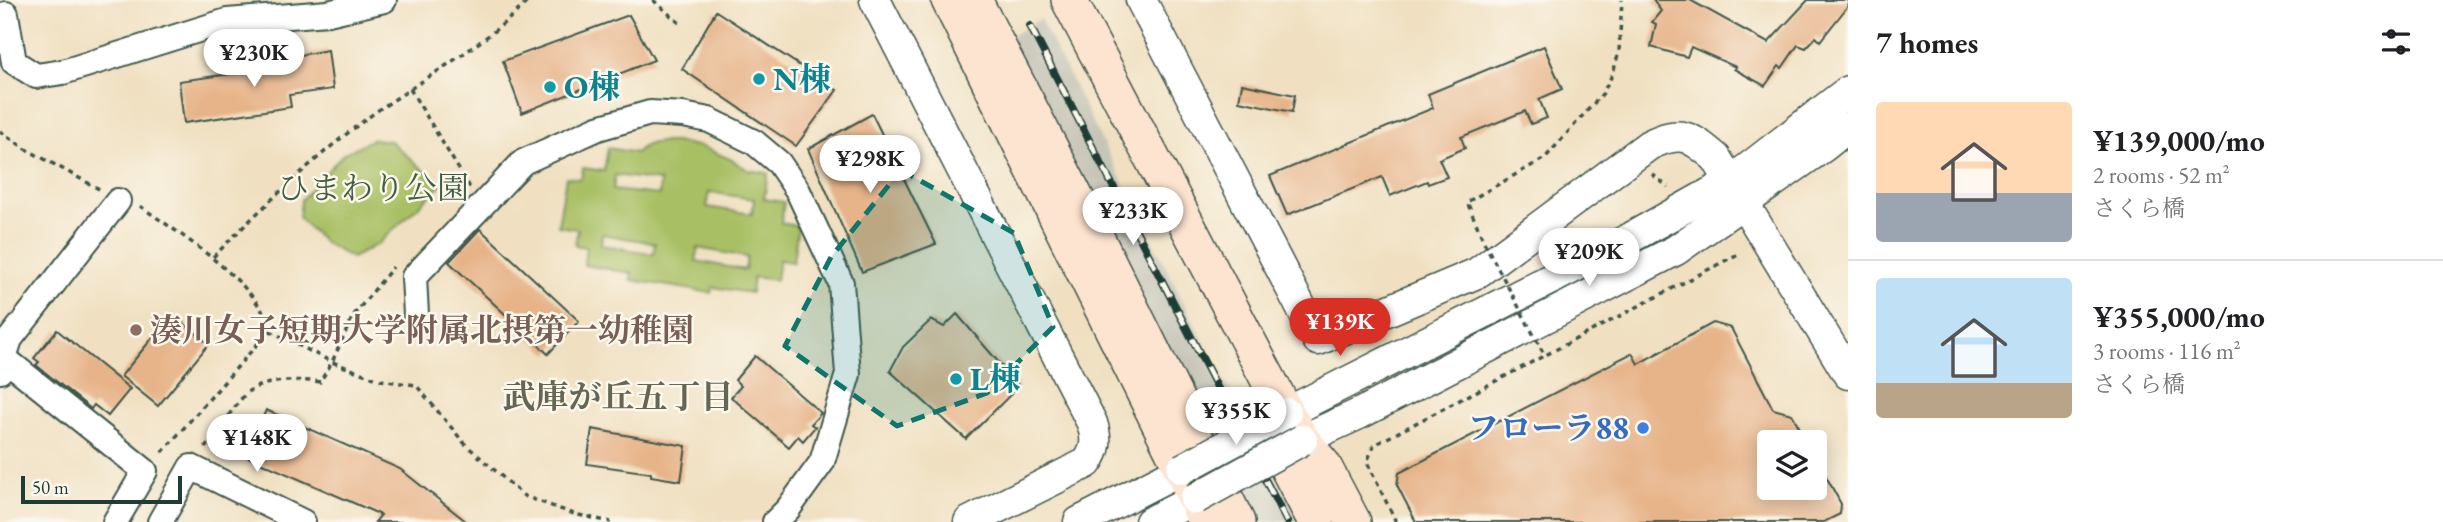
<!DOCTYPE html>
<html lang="en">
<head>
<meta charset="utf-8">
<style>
	:root { --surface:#fff; --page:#f6f6f6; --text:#202124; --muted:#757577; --line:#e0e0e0; --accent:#d93025 }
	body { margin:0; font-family:"EB Garamond","Noto Serif JP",serif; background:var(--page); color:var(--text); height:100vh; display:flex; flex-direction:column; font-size:26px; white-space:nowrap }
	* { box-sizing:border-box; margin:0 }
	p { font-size:23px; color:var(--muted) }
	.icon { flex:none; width:38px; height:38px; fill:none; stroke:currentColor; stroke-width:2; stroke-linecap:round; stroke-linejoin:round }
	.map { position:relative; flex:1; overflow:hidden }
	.drawer { display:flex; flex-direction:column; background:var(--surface); width:595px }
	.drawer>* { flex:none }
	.buttons { position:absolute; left:1757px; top:430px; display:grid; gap:14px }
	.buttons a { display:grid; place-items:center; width:70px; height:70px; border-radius:7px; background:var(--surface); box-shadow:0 4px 18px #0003; font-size:35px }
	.scale { position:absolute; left:21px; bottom:18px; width:161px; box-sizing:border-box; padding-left:7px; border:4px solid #1f3d34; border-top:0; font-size:19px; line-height:24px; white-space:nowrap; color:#1f3d34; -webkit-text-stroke:5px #fbf7ec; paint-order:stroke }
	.price { position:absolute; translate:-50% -60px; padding:0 16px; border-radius:24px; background:#fff; color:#222; font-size:23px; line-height:46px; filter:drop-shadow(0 2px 4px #0008) }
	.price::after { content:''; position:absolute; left:50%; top:42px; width:21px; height:16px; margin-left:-10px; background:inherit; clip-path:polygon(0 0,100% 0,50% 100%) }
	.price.current { background:var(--accent); color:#fff }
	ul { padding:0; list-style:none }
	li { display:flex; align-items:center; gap:21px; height:175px; padding:0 28px }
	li+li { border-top:2px solid var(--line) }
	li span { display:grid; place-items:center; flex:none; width:196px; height:140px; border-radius:7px; color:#555 }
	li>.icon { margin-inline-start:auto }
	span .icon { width:84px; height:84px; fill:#fffc; stroke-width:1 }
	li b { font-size:30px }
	h2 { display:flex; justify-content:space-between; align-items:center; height:84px; padding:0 28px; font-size:30px }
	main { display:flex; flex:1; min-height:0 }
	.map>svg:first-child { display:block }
	.industrial { fill:#c6c5b8 }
	.green { fill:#a8bf64; stroke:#647e4c; stroke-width:2; fill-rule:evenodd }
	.building { fill:#e7b489 }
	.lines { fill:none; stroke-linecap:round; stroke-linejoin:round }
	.minor-casing { stroke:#3e5549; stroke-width:28 }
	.tertiary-casing { stroke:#3e5549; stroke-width:33 }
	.secondary-casing { stroke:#3e5549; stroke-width:38 }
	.path { stroke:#3e5549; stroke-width:3.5; stroke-dasharray:5 5; stroke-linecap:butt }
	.minor { stroke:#fff; stroke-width:24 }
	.tertiary { stroke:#fff; stroke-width:30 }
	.secondary { stroke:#fde4d0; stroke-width:35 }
	.rail-casing { stroke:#1f3d34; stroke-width:8 }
	.rail { stroke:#fbf7ec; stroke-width:5; stroke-dasharray:16; stroke-linecap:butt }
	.tertiary-bridge-casing { stroke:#3e5549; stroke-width:33; stroke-linecap:butt }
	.path-bridge { stroke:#3e5549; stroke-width:3.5; stroke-dasharray:5 5; stroke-linecap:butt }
	.tertiary-bridge { stroke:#fff; stroke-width:30 }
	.marked { fill:#0f766e; fill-opacity:0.2; stroke:#0f766e; stroke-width:5; stroke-dasharray:14 9; stroke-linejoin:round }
	.culture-dot { fill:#0f9aa8; stroke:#fbf7ec; stroke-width:2.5 }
	.education-dot { fill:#8d6e63; stroke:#fbf7ec; stroke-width:2.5 }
	.shop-dot { fill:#3f7fe0; stroke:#fbf7ec; stroke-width:2.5 }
	.labels { text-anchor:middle; stroke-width:5; stroke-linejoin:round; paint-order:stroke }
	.culture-label { font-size:32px; font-weight:bold; fill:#0d838f; stroke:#fbf7ec; text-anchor:start }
	.park-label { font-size:32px; fill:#415e40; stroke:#fbf7ec }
	.education-label { font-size:32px; font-weight:bold; fill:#785e54; stroke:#fbf7ec; text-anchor:start }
	.shop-label { font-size:32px; font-weight:bold; fill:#366cbe; stroke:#fbf7ec; text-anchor:end }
	.neighbourhood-label { font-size:33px; font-weight:bold; fill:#656752; stroke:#fbf7ec }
</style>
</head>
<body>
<main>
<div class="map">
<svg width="1848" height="522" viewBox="0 0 1848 522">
	<rect width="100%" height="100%" fill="#fbf7ec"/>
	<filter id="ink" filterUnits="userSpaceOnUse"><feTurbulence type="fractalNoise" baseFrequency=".0143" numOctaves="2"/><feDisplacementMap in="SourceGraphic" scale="14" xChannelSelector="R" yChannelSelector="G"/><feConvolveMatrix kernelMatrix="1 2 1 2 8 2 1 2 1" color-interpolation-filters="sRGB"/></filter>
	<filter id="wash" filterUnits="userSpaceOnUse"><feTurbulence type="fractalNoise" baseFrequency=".00686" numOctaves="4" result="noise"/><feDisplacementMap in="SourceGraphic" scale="28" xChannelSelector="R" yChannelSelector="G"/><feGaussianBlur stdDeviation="1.57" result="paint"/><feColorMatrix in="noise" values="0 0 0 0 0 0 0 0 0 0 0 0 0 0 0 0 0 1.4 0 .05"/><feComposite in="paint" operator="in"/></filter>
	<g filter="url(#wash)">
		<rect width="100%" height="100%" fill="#f0e0c1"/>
		<path class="industrial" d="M1040,19L1214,362L1302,522H1251L1009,37Z"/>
		<g class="green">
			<path d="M373,139L390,141L441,185L378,244L352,258L325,243L299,218L301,200L343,154Z"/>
			<path d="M675,142L702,147L730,159L748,170L768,173L764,199L784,202L781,223L798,226L793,262L779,260L776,280L753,277L751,293L713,287L711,293L631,280L632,273L584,265L586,247L575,245L578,229L558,226L566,177L581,179L583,168L604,171L608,148L636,153C647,141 659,142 675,142ZM615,175L660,181L659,195L613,190ZM709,192L754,199L752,214L707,207ZM602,234L655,243L654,254L601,245ZM698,248L747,257L745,270L696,261Z"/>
		</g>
		<g id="blocks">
			<g class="building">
				<path d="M1653,0H1690L1768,43L1808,0H1848V6L1820,41L1816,37L1806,48L1798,45L1782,68L1779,66L1765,86L1734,69L1736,67L1691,47L1687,57L1651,47L1656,24L1652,22L1661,11Z"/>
				<path d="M716,11L837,90L796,146L682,69Z"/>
				<path d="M629,15L654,60L522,113L503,61Z"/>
				<path d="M1544,46L1562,89L1539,99L1547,118L1531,124L1525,111L1461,137L1465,148L1439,159L1447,177L1428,184L1427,181L1390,196L1382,177L1287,215L1270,176L1433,108L1428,94Z"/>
				<path d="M328,50L333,89L289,95L291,107L184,123L179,81L296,65L295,56Z"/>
				<path d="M1242,84L1295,95L1292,112L1239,101Z"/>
				<path d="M872,114L936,244L862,272L808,149Z"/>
				<path d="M480,229L579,321L548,354L449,262Z"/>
				<path d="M172,314L209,344L158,406L121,376Z"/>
				<path d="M957,314L1019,386L966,439L890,371L903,347L931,320L944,327Z"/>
				<path d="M1713,323L1731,328L1773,409L1792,414L1808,443H1769V488H1815V456L1841,504L1840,514L1824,522H1416L1397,485L1399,473L1632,353L1638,364Z"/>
				<path d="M57,330L130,389L108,416L94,405L91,409L36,365L39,362L34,358Z"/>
				<path d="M755,356L821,413L811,424L815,427L803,441L798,436L789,447L731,397L741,386L735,380Z"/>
				<path d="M266,410L400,469L467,522H375L381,515L246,456Z"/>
				<path d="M592,429L686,446L681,481L651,476V473L587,464Z"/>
			</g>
		</g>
	</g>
	<g filter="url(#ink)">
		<use href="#blocks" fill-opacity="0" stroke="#3e5549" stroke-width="2"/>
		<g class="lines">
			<g class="minor-casing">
				<g id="minor">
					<path d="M6,14L14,62L36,76L63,72L227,21L328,13L384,0"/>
					<path d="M416,315L414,277L523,162L598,128L650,113L683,115L709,120L754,142L779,163L798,191L841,283L848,374L822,462L788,509L775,522"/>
					<path d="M4,358L145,471L115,522"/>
					<path d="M0,371L10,339L118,201"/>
					<path d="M160,522L191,467L303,522"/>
				</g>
			</g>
			<g class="tertiary-casing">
				<g id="tertiary">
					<path d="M875,0L1092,423C1097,439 1097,449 1087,463L969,522"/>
					<path d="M1141,0L1318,340L1477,273L1649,145C1681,130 1689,135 1716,158L1848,374"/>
					<path d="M1286,413L1616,246L1730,182L1848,91"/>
					<path d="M1302,440L1361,413L1676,250L1823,147L1848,127"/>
					<path d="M1079,522L1182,469"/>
					<path d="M1150,522L1195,499"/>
				</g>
			</g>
			<g class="secondary-casing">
				<g id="secondary">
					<path d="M949,0L1182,469L1206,522"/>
					<path d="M974,0L1093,231L1237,522"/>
					<path d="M1069,0L1286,413L1302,440L1323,465L1353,522"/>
					<path d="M1265,425L1316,522"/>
				</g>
			</g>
			<g class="path">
				<path d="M653,0L683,26"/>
				<path d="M410,89L469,186L468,187"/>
				<path d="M0,131L26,149L101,190"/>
				<path d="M1652,174L1668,187"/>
				<path d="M140,206C174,230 265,287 269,331L160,455"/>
				<path d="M1482,237L1467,202L1545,158L1603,93L1613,73L1619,51L1622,0"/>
				<path d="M213,257C265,205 317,154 377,111C427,77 487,43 529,0"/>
				<path d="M270,331L332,362L380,380L416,385L465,444L524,496L574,514L611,522"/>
				<path d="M205,448C214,437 240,397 249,391C264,380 302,379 320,382L332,362L353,316L393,267"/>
				<path d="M1396,522L1367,462L1374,445L1740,253"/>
			</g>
			<use href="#minor" class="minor"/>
			<use href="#tertiary" class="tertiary"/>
			<use href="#secondary" class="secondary"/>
			<g class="rail-casing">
				<path id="rail" d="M1030,26L1287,522"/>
			</g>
			<use href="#rail" class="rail"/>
			<g class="tertiary-bridge-casing">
				<g id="tertiary-bridge">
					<path d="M1182,469L1286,413"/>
					<path d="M1195,499L1302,440"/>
				</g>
			</g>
			<path class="path-bridge" d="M1484,242L1545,356"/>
			<use href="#tertiary-bridge" class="tertiary-bridge"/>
		</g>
	</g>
	<path class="marked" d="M901,170L1014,233L1053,327L987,393L897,426L785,346L831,257Z"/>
	<g class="culture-dot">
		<circle cx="759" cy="79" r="7"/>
		<circle cx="550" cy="87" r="7"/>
		<circle cx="956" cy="379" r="7"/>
	</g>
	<circle class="education-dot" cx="136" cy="330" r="7"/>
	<circle class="shop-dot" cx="1643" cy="428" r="7"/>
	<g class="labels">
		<g class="culture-label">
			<text x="773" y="90">N棟</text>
			<text x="564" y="98">O棟</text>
			<text x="970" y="390">L棟</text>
		</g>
		<g class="park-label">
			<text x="373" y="199">ひまわり公園</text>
		</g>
		<g class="education-label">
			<text x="150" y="341">湊川女子短期大学附属北摂第一幼稚園</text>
		</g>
		<g class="shop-label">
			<text x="1629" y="439">フローラ88</text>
		</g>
		<g class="neighbourhood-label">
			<text x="618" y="408">武庫が丘五丁目</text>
		</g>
	</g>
</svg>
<div class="buttons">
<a><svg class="icon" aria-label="layers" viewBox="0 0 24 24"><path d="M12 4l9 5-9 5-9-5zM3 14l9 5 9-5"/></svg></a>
</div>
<div class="scale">50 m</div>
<b class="price" style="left:254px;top:89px">¥230K</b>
<b class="price" style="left:870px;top:195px">¥298K</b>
<b class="price" style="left:1133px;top:247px">¥233K</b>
<b class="price" style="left:1589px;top:288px">¥209K</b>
<b class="price current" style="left:1340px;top:358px">¥139K</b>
<b class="price" style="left:1236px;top:447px">¥355K</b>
<b class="price" style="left:257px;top:474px">¥148K</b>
</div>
<section class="drawer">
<h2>7 homes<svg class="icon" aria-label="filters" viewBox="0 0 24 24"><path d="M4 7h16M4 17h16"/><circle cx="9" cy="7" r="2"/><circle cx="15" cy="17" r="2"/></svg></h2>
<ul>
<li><span style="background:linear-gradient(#ffd9b3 65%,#9aa5b1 0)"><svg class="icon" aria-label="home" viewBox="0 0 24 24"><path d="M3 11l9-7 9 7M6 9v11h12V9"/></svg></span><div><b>¥139,000/mo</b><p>2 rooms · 52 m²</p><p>さくら橋</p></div></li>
<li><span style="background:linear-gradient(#bfe0f5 75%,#b9a48a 0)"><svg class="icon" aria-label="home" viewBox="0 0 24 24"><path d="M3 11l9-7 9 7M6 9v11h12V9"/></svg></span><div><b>¥355,000/mo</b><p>3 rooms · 116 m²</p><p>さくら橋</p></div></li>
</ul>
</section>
</main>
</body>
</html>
